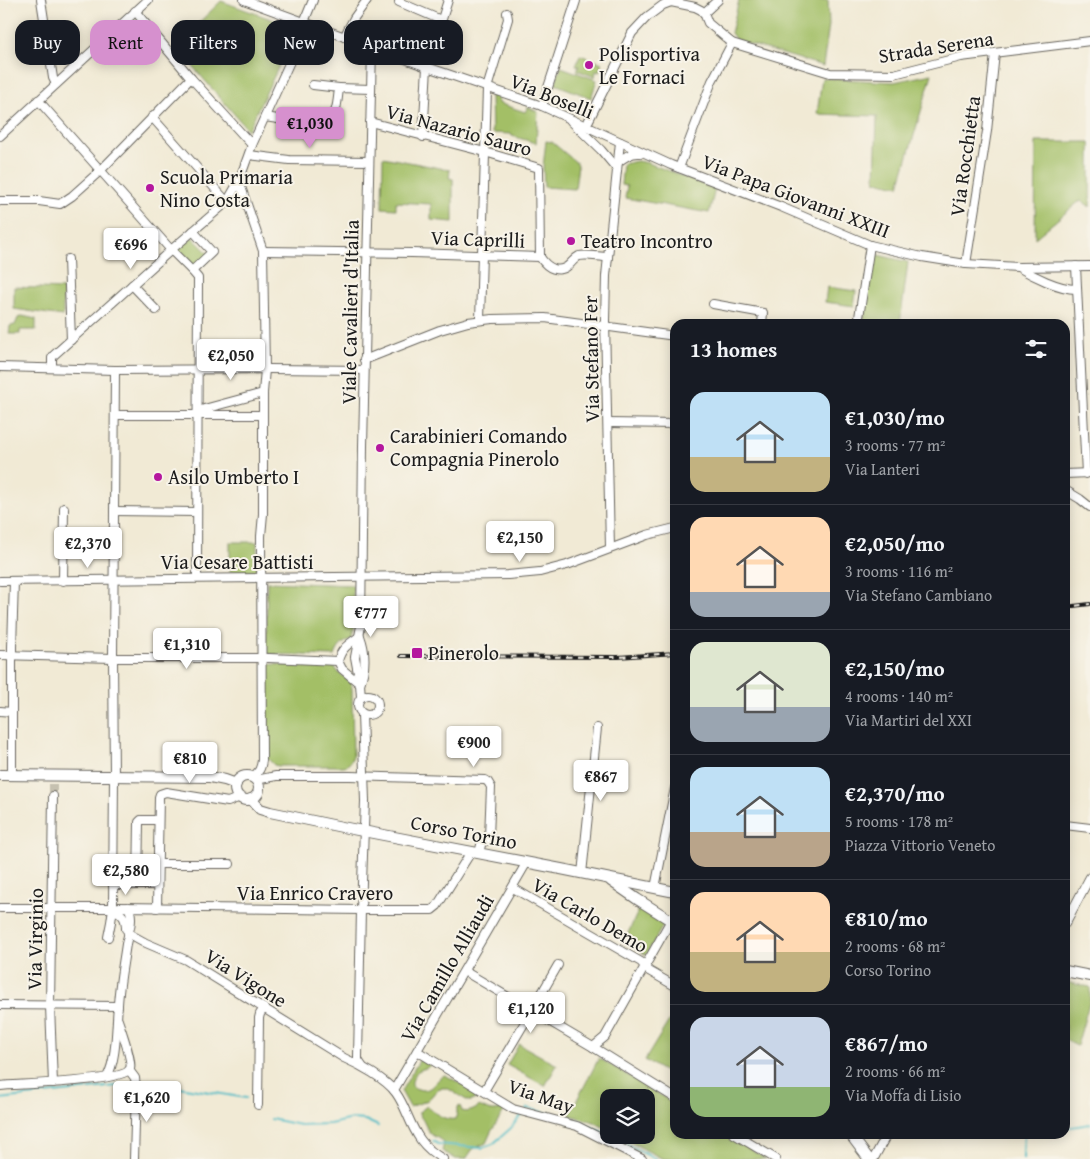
<!DOCTYPE html>
<html lang="en">
<head>
<meta charset="utf-8">
<style>
	:root { --surface:#171b24; --page:#20242c; --text:#f1f3f6; --muted:#9ea1a6; --line:#363941; --accent:#d690ce }
	body { margin:0; font-family:"Gentium Book Plus",serif; background:var(--page); color:var(--text); height:100vh; display:flex; flex-direction:column; font-size:19px; white-space:nowrap }
	* { box-sizing:border-box; margin:0 }
	p { font-size:16px; color:var(--muted) }
	.icon { flex:none; width:28px; height:28px; fill:none; stroke:currentColor; stroke-width:2; stroke-linecap:round; stroke-linejoin:round }
	.map { position:relative; flex:1; overflow:hidden }
	.side { position:absolute; left:670px; top:319px; width:400px; height:820px; display:flex; flex-direction:column; background:var(--surface); border-radius:15px; box-shadow:0 2px 12px #0003 }
	.side>* { flex:none }
	.guide { position:absolute; left:15px; top:20px; width:475px; height:45px; display:flex; gap:10px }
	.fabs { position:absolute; left:600px; top:1089px; display:grid; gap:10px }
	.fabs a { display:grid; place-items:center; width:55px; height:55px; border-radius:10px; background:var(--surface); box-shadow:0 2px 12px #0003; font-size:25px }
	.price { position:absolute; translate:-50% -42px; padding:0 11px; border-radius:5px; background:#fff; color:#222; font-size:16px; line-height:32px; filter:drop-shadow(0 1px 2px #0008) }
	.price::after { content:''; position:absolute; left:50%; top:30px; width:15px; height:11px; margin-left:-8px; background:inherit; clip-path:polygon(0 0,100% 0,50% 100%) }
	.price.selected { background:var(--accent); color:#111 }
	ul { padding:0; list-style:none }
	li { display:flex; align-items:center; gap:15px; height:125px; padding:0 20px }
	li+li { border-top:1px solid var(--line) }
	li span { display:grid; place-items:center; flex:none; width:140px; height:100px; border-radius:15px; color:#555 }
	li>.icon { margin-inline-start:auto }
	span .icon { width:60px; height:60px; fill:#fffc; stroke-width:1 }
	li b { font-size:21px }
	h2 { display:flex; justify-content:space-between; align-items:center; height:60px; padding:0 20px; font-size:21px }
	.pill { padding:0 18px; border-radius:15px; background:var(--surface); box-shadow:0 2px 12px #0003; font-size:18px; line-height:45px }
	.pill.selected { background:var(--accent); color:#111 }
	.map>svg:first-child { display:block }
	.green { fill:#a3bf66; stroke:#606e41 }
	.lines { fill:none; stroke-linecap:round; stroke-linejoin:round }
	.stream { stroke:#4fbdc7; stroke-width:2 }
	.minor-tunnel { stroke:#c6c1b0; stroke-width:8; stroke-dasharray:8 4; stroke-linecap:butt }
	.minor-casing { stroke:#67645d; stroke-width:10 }
	.major-casing { stroke:#67645d; stroke-width:12 }
	.minor { stroke:#fff; stroke-width:8 }
	.major { stroke:#fff; stroke-width:10 }
	.rail-casing { stroke:#1c1c1c; stroke-width:4 }
	.rail { stroke:#f7f3e8; stroke-width:2; stroke-dasharray:5.5; stroke-linecap:butt }
	.poi-dot { fill:#b5179e; stroke:#f7f3e8; stroke-width:2 }
	.labels { text-anchor:middle; stroke-width:4; stroke-linejoin:round; paint-order:stroke }
	.street-label { font-size:20px; fill:#1c1c1c; stroke:#f7f3e8 }
	.poi-label { font-size:20px; fill:#1c1c1c; stroke:#f7f3e8; text-anchor:start }
</style>
</head>
<body>
<div class="map">
<svg width="1090" height="1159" viewBox="0 0 1090 1159">
	<rect width="100%" height="100%" fill="#f7f3e8"/>
	<filter id="ink" filterUnits="userSpaceOnUse"><feTurbulence type="fractalNoise" baseFrequency=".02" numOctaves="2"/><feDisplacementMap in="SourceGraphic" scale="10" xChannelSelector="R" yChannelSelector="G"/><feConvolveMatrix kernelMatrix="1 2 1 2 8 2 1 2 1" color-interpolation-filters="sRGB"/></filter>
	<filter id="wash" filterUnits="userSpaceOnUse"><feTurbulence type="fractalNoise" baseFrequency=".0096" numOctaves="4" result="noise"/><feDisplacementMap in="SourceGraphic" scale="20" xChannelSelector="R" yChannelSelector="G"/><feGaussianBlur stdDeviation="1.12" result="paint"/><feColorMatrix in="noise" values="0 0 0 0 0 0 0 0 0 0 0 0 0 0 0 0 0 1.4 0 .05"/><feComposite in="paint" operator="in"/></filter>
	<g filter="url(#wash)">
		<rect width="100%" height="100%" fill="#f1ead5"/>
		<g class="green">
			<path d="M739,0H828L829,25L823,66L736,40L731,33Z"/>
			<path d="M221,1L296,28L292,39L248,130L175,46Z"/>
			<path d="M580,55L602,63L599,72L596,71L595,77L577,70L579,66L576,65Z"/>
			<path d="M561,67L597,80L591,98L555,84Z"/>
			<path d="M932,74L899,186L875,181L877,116L817,114L822,78L894,82Z"/>
			<path d="M491,95L498,97V103L525,112L528,107L538,112L536,143L512,136L511,134L492,133Z"/>
			<path d="M546,141L552,142L578,164L575,189L544,187L543,167Z"/>
			<path d="M1036,142H1090V207L1081,200L1035,238Z"/>
			<path d="M383,157L450,170L449,178L453,179V222L431,220V204L396,202V209L382,208Z"/>
			<path d="M637,161L648,163L715,189L709,213L625,198L627,186L621,185L623,164Z"/>
			<path d="M192,237L209,254L193,269L177,251Z"/>
			<path d="M875,255H878L908,262L900,324H863L872,258Z"/>
			<path d="M14,287L63,289V316L14,309Z"/>
			<path d="M827,287L856,291L854,306L825,302Z"/>
			<path d="M22,316L36,319V330H20V334H9L10,326L15,325L18,318Z"/>
			<rect x="230" y="542" width="27" height="30"/>
			<path d="M267,582L353,585V631L351,639C342,643 338,647 335,656L266,654Z"/>
			<path d="M265,664L334,666L339,673L351,682L352,689L353,756C351,761 349,766 343,766H279L274,765L266,757Z"/>
			<path d="M640,907L665,922L646,955L624,942Z"/>
			<path d="M1065,982L1090,987V1000L1077,1046L1065,1040Z"/>
			<path d="M675,1011V1078L645,1060Z"/>
			<path d="M519,1044L557,1065L545,1086L507,1065Z"/>
			<path d="M599,1058L675,1104V1134H725L766,1159H663L617,1135H646V1098H609V1130L594,1122L569,1115Z"/>
			<path d="M420,1059L430,1065C426,1070 420,1068 416,1073C415,1075 411,1081 412,1084C412,1087 415,1088 418,1089C432,1094 435,1079 445,1075L478,1093L474,1100L471,1101H468L447,1088H441L438,1089L428,1100L410,1107L401,1091Z"/>
			<path d="M427,1106C434,1113 445,1121 455,1119L457,1114V1108L460,1106L462,1111C468,1113 475,1110 479,1106C489,1110 491,1114 503,1108L504,1111L491,1132L486,1143L473,1149L466,1159H456L442,1151L444,1143C440,1137 434,1138 430,1133C425,1127 425,1121 419,1115V1112Z"/>
		</g>
		<g class="lines">
			<g class="stream">
				<path d="M139,1083H154L246,1098"/>
				<path d="M0,1099L134,1084"/>
				<path d="M526,1110L527,1108L579,1121L656,1159"/>
				<path d="M271,1119L300,1125L330,1124L352,1119L365,1120L378,1126"/>
				<path d="M1065,1128L1090,1124"/>
				<path d="M433,1141L438,1144L481,1148L493,1144L511,1128L523,1113"/>
				<path d="M1023,1159L1024,1134"/>
			</g>
		</g>
	</g>
	<g filter="url(#ink)">
		<g class="lines">
			<path class="minor-tunnel" d="M53,784V796"/>
			<g class="minor-casing">
				<g id="minor">
					<path d="M41,0L53,78L56,84"/>
					<path d="M244,0L427,67L542,106L671,165L781,207L870,245L922,257L966,264L1018,267L1090,266"/>
					<path d="M399,2L441,20"/>
					<path d="M671,2L695,7L701,10L704,13L708,23L732,43L830,73L894,74L961,57L1090,41"/>
					<path d="M135,11L191,78L252,145"/>
					<path d="M704,13L718,0"/>
					<path d="M304,22L313,0"/>
					<path d="M344,37L354,18L367,0"/>
					<path d="M313,85L339,88"/>
					<path d="M38,100L171,250L192,271L212,252L193,231"/>
					<path d="M542,106L576,1"/>
					<path d="M152,117L227,202"/>
					<path d="M265,117L323,126C338,115 337,105 339,88L371,89"/>
					<path d="M571,121L601,150L617,169"/>
					<path d="M370,122L485,152L539,168L540,257"/>
					<path d="M586,126L632,33L647,17L663,5L671,2"/>
					<path d="M0,136L148,0"/>
					<path d="M423,137L427,67L448,0"/>
					<path d="M249,155L289,160L369,161"/>
					<path d="M617,163C624,157 631,152 640,153"/>
					<path d="M679,168L712,81L732,43"/>
					<path d="M239,181L263,251L265,369L263,393V514L261,536L262,760C261,769 259,772 252,777"/>
					<path d="M0,201H39L60,204L72,196L101,170L191,78"/>
					<path d="M263,251L412,253L540,257C547,268 559,275 570,264C573,261 575,258 579,256C587,254 599,257 608,257"/>
					<path d="M68,259L71,340"/>
					<path d="M966,264L987,131L995,53"/>
					<path d="M1076,266L1086,474"/>
					<path d="M1018,267C1033,276 1059,289 1076,289"/>
					<path d="M192,271L198,278L197,578"/>
					<path d="M132,285L156,310"/>
					<path d="M713,304L763,313L762,324"/>
					<path d="M480,320L487,88L508,19L507,13"/>
					<path d="M858,324L870,245"/>
					<path d="M364,360L440,330L468,322L492,319L545,318L675,336"/>
					<path d="M0,367L115,370L270,369L364,370"/>
					<path d="M52,368V358L54,355L171,250L227,202L239,181L252,145L307,24"/>
					<path d="M197,414L204,409L263,393"/>
					<path d="M115,415H263"/>
					<path d="M608,423L675,424"/>
					<path d="M1065,474L1090,473"/>
					<path d="M1065,490L1080,499L1090,507"/>
					<path d="M114,511L197,512"/>
					<path d="M610,548L605,321L606,276L620,142"/>
					<path d="M0,581L508,575L540,572L567,565L647,535L675,528"/>
					<path d="M63,581L64,508"/>
					<path d="M360,636C366,652 366,668 360,684L342,669L338,661C341,648 350,643 360,636Z"/>
					<path d="M0,655L113,658H269L338,661"/>
					<circle cx="368" cy="705" r="10"/>
					<path d="M361,697L360,684L355,657L361,626L363,446L372,47"/>
					<path d="M0,711L12,712"/>
					<path d="M12,776V647L14,581"/>
					<path d="M256,780L276,776H350L485,780L488,782L491,787L489,837L487,841H482L479,853"/>
					<path d="M1065,825L1090,828"/>
					<path d="M158,864H230"/>
					<path d="M582,874L597,728"/>
					<path d="M113,885H157"/>
					<path d="M138,885L139,822L141,820H158"/>
					<path d="M513,888L641,962L649,971L675,986"/>
					<path d="M655,888L675,788"/>
					<path d="M0,908H113L120,907L361,910H432L437,906L471,852"/>
					<path d="M113,908L114,910C124,914 126,920 126,929"/>
					<path d="M157,908L159,797L160,794L166,792L228,802L240,797"/>
					<path d="M1065,924L1090,877"/>
					<path d="M128,933L146,943L186,960L344,1058C360,1065 386,1079 396,1093C401,1100 404,1107 407,1114C416,1135 423,1148 443,1159"/>
					<path d="M108,937L111,922L113,908L114,776L113,658L115,370"/>
					<path d="M464,971L593,1047L675,1098"/>
					<path d="M0,1005L118,1006"/>
					<path d="M593,1047L605,1037L671,920"/>
					<path d="M417,1051L513,1109L577,1126L642,1159"/>
					<path d="M362,1066L358,1060V1057L361,910L365,801L362,714"/>
					<path d="M129,1070L135,1078L136,1087L134,1159"/>
					<path d="M107,1077C117,1059 116,1026 118,1005C119,985 123,965 126,944C128,934 135,917 128,907"/>
					<path d="M53,1083L50,1006L53,796"/>
					<path d="M0,1086C19,1084 123,1082 130,1069C133,1062 121,1029 118,1020"/>
					<path d="M394,1090L527,862"/>
					<path d="M484,1091L531,1012L558,965"/>
					<path d="M258,1105L259,1018L260,1014L264,1008"/>
					<path d="M734,1134L776,1159"/>
					<path d="M874,1158L887,1134"/>
				</g>
			</g>
			<g class="major-casing">
				<g id="major">
					<path d="M0,775L210,777L225,780L236,784"/>
					<circle cx="247" cy="788" r="12"/>
					<path d="M251,799L260,809L270,812L342,827L561,869L675,892"/>
					<path d="M611,881L637,899L675,923"/>
					<path d="M1065,971L1090,976"/>
					<path d="M850,1134L868,1158"/>
				</g>
			</g>
			<use href="#minor" class="minor"/>
			<use href="#major" class="major"/>
			<g class="rail-casing">
				<g id="rail">
					<path d="M1065,607L1090,604"/>
					<path d="M401,656L618,657L675,653"/>
				</g>
			</g>
			<use href="#rail" class="rail"/>
		</g>
	</g>
	<g class="poi-dot">
		<circle cx="589" cy="65" r="5"/>
		<circle cx="150" cy="188" r="5"/>
		<circle cx="571" cy="241" r="5"/>
		<circle cx="380" cy="448" r="5"/>
		<circle cx="158" cy="477" r="5"/>
		<rect x="411" y="647" width="12" height="12" rx="2.5"/>
	</g>
	<g class="labels">
		<g class="street-label">
			<text transform="translate(936 47) rotate(-9)" y="7">Strada Serena</text>
			<text transform="translate(552 96) rotate(22)" y="7">Via Boselli</text>
			<text transform="translate(459 130) rotate(15)" y="7">Via Nazario Sauro</text>
			<text transform="translate(965 156) rotate(-82)" y="7">Via Rocchietta</text>
			<text transform="translate(796 196) rotate(21)" y="7">Via Papa Giovanni XXIII</text>
			<text transform="translate(478 239) rotate(2)" y="7">Via Caprilli</text>
			<text transform="translate(350 312) rotate(-89)" y="7">Viale Cavalieri d'Italia</text>
			<text transform="translate(591 359) rotate(-91)" y="7">Via Stefano Fer</text>
			<text x="237" y="569">Via Cesare Battisti</text>
			<text transform="translate(464 832) rotate(11)" y="7">Corso Torino</text>
			<text x="315" y="900">Via Enrico Cravero</text>
			<text transform="translate(590 915) rotate(30)" y="7">Via Carlo Demo</text>
			<text transform="translate(35 939) rotate(-89)" y="7">Via Virginio</text>
			<text transform="translate(447 968) rotate(-60)" y="7">Via Camillo Alliaudi</text>
			<text transform="translate(246 978) rotate(32)" y="7">Via Vigone</text>
			<text transform="translate(541 1096) rotate(19)" y="7">Via May</text>
		</g>
		<g class="poi-label">
			<text x="599" y="61">Polisportiva<tspan x="599" dy="23">Le Fornaci</tspan></text>
			<text x="160" y="184">Scuola Primaria<tspan x="160" dy="23">Nino Costa</tspan></text>
			<text x="581" y="248">Teatro Incontro</text>
			<text x="390" y="443">Carabinieri Comando<tspan x="390" dy="23">Compagnia Pinerolo</tspan></text>
			<text x="168" y="484">Asilo Umberto I</text>
			<text x="428" y="660">Pinerolo</text>
		</g>
	</g>
</svg>
<div class="fabs">
<a><svg class="icon" aria-label="layers" viewBox="0 0 24 24"><path d="M12 4l9 5-9 5-9-5zM3 14l9 5 9-5"/></svg></a>
</div>
<b class="price selected" style="left:310px;top:149px">€1,030</b>
<b class="price" style="left:131px;top:270px">€696</b>
<b class="price" style="left:231px;top:381px">€2,050</b>
<b class="price" style="left:520px;top:563px">€2,150</b>
<b class="price" style="left:88px;top:569px">€2,370</b>
<b class="price" style="left:371px;top:638px">€777</b>
<b class="price" style="left:187px;top:670px">€1,310</b>
<b class="price" style="left:474px;top:768px">€900</b>
<b class="price" style="left:190px;top:784px">€810</b>
<b class="price" style="left:601px;top:802px">€867</b>
<b class="price" style="left:126px;top:896px">€2,580</b>
<b class="price" style="left:531px;top:1034px">€1,120</b>
<b class="price" style="left:147px;top:1123px">€1,620</b>
<div class="guide">
<a class="pill">Buy</a>
<a class="pill selected">Rent</a>
<a class="pill">Filters</a>
<a class="pill">New</a>
<a class="pill">Apartment</a>
</div>
<section class="side">
<h2>13 homes<svg class="icon" aria-label="filters" viewBox="0 0 24 24"><path d="M4 7h16M4 17h16"/><circle cx="9" cy="7" r="2"/><circle cx="15" cy="17" r="2"/></svg></h2>
<ul>
<li><span style="background:linear-gradient(#bfe0f5 65%,#c2b280 0)"><svg class="icon" aria-label="home" viewBox="0 0 24 24"><path d="M3 11l9-7 9 7M6 9v11h12V9"/></svg></span><div><b>€1,030/mo</b><p>3 rooms · 77 m²</p><p>Via Lanteri</p></div></li>
<li><span style="background:linear-gradient(#ffd9b3 75%,#9aa5b1 0)"><svg class="icon" aria-label="home" viewBox="0 0 24 24"><path d="M3 11l9-7 9 7M6 9v11h12V9"/></svg></span><div><b>€2,050/mo</b><p>3 rooms · 116 m²</p><p>Via Stefano Cambiano</p></div></li>
<li><span style="background:linear-gradient(#dfe7d0 65%,#9aa5b1 0)"><svg class="icon" aria-label="home" viewBox="0 0 24 24"><path d="M3 11l9-7 9 7M6 9v11h12V9"/></svg></span><div><b>€2,150/mo</b><p>4 rooms · 140 m²</p><p>Via Martiri del XXI</p></div></li>
<li><span style="background:linear-gradient(#bfe0f5 65%,#b9a48a 0)"><svg class="icon" aria-label="home" viewBox="0 0 24 24"><path d="M3 11l9-7 9 7M6 9v11h12V9"/></svg></span><div><b>€2,370/mo</b><p>5 rooms · 178 m²</p><p>Piazza Vittorio Veneto</p></div></li>
<li><span style="background:linear-gradient(#ffd9b3 60%,#c2b280 0)"><svg class="icon" aria-label="home" viewBox="0 0 24 24"><path d="M3 11l9-7 9 7M6 9v11h12V9"/></svg></span><div><b>€810/mo</b><p>2 rooms · 68 m²</p><p>Corso Torino</p></div></li>
<li><span style="background:linear-gradient(#c9d6e8 70%,#8fb573 0)"><svg class="icon" aria-label="home" viewBox="0 0 24 24"><path d="M3 11l9-7 9 7M6 9v11h12V9"/></svg></span><div><b>€867/mo</b><p>2 rooms · 66 m²</p><p>Via Moffa di Lisio</p></div></li>
</ul>
</section>
</div>
</body>
</html>
